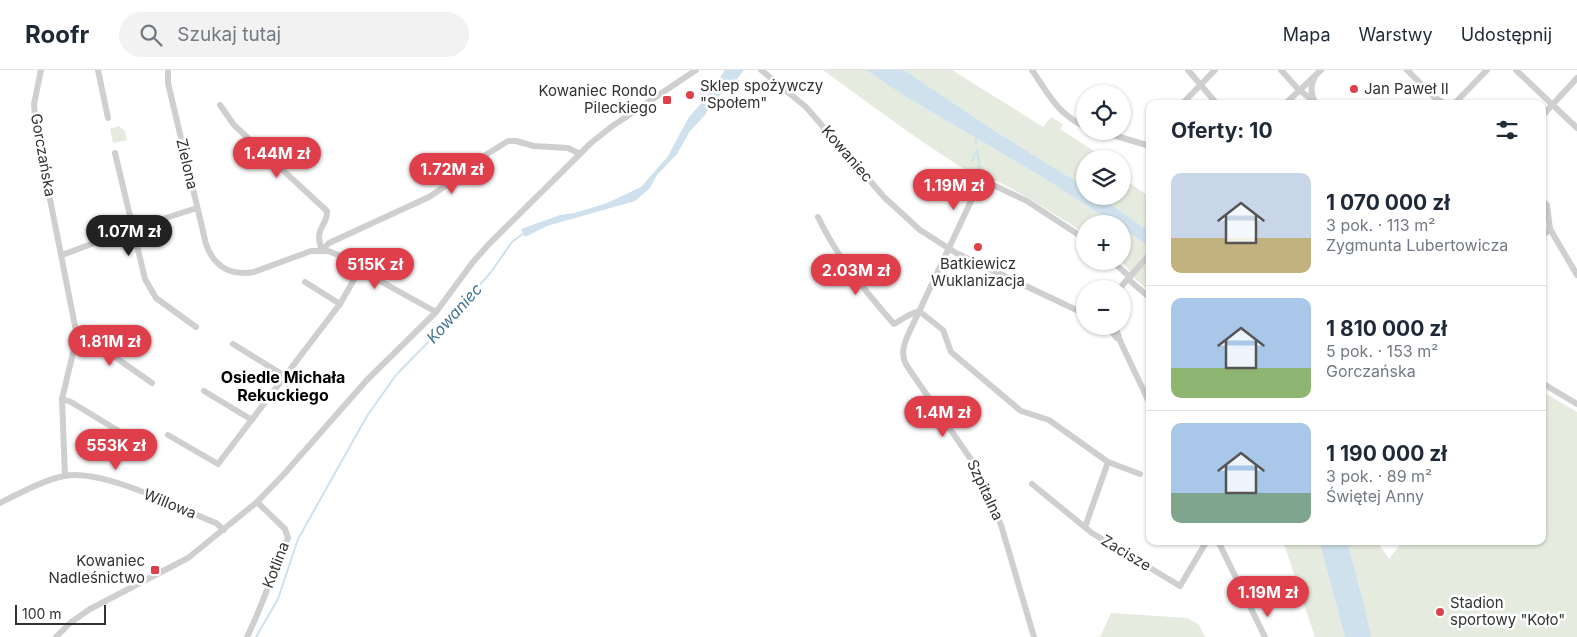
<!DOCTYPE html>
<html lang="pl">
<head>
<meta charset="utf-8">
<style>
	:root { --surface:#fff; --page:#f2f2f3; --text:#1f2937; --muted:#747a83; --line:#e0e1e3; --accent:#de3f4b }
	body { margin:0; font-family:Inter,sans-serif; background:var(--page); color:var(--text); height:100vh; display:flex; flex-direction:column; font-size:19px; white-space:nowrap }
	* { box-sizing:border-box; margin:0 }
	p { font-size:16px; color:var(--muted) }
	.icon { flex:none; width:28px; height:28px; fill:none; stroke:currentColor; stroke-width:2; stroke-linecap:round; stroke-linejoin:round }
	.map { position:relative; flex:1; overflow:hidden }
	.side { position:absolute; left:1146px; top:30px; width:400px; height:445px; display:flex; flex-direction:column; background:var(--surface); border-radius:10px; box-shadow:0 1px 4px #0004 }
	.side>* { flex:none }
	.tools { position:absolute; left:1076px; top:15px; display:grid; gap:10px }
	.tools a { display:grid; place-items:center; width:55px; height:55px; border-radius:50%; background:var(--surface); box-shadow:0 1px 4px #0004; font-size:25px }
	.scale { position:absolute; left:15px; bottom:12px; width:91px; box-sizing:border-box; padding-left:5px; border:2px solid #323232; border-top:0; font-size:14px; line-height:18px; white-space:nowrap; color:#323232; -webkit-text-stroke:4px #fff; paint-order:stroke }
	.price { position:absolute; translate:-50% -42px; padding:0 11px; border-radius:18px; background:var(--accent); color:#fff; font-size:16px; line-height:32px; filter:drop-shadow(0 1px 2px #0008) }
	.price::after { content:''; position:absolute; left:50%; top:30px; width:15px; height:11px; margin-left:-8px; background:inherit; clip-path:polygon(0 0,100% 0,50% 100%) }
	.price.on { background:#222; color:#fff }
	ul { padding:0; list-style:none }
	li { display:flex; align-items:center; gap:15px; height:125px; padding:0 25px }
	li+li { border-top:1px solid var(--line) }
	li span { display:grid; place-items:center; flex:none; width:140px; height:100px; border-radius:10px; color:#555 }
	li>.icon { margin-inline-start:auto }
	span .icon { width:60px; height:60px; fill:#fffc; stroke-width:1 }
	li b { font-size:21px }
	h2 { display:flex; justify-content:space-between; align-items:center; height:60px; padding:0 25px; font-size:21px }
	header { display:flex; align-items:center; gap:30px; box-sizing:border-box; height:70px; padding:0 25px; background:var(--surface); border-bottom:1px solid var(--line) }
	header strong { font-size:24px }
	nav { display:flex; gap:28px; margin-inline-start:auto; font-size:18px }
	.search { width:350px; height:45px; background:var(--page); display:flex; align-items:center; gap:12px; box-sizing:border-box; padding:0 18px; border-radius:28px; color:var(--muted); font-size:19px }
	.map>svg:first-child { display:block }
	.green { fill:#e5ebde }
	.water { fill:#cfe1ec }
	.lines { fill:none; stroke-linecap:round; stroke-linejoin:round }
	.stream { stroke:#cfe1ec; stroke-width:2 }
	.minor { stroke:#cfcfcf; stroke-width:6 }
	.poi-dot { fill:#de3f4b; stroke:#fff; stroke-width:2 }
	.labels { text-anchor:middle; stroke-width:5; stroke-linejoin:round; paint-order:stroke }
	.poi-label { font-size:15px; fill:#323232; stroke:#fff; text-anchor:start }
	.street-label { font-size:15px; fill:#323232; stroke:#fff }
	.water-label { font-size:16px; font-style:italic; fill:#427392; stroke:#fff }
	.neighbourhood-label { font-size:16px; font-weight:bold; fill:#000; stroke:#fff }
</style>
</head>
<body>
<header>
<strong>Roofr</strong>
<div class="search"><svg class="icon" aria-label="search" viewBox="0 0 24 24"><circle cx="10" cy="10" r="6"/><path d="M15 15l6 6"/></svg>Szukaj tutaj</div>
<nav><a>Mapa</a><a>Warstwy</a><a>Udostępnij</a></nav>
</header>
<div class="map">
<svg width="1577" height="567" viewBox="0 0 1577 567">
	<rect width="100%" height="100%" fill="#fff"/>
	<g class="green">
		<path d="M823,0H866L906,27L1039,105L1115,154H1085V164C1053,143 1023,123 988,107L982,110C927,77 875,38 823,0Z"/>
		<path d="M904,0H952L1043,57L1051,47L1063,54L1060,59L1106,89H1085V117L995,61Z"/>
		<path d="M119,56L125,61L127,70L113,73L110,59Z"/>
		<path d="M1123,100L1132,106L1128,112L1150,127V162L1099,126H1122Z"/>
		<path d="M1123,159L1150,177V222L1134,208L1130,201L1120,191H1122Z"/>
		<path d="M1543,322L1577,342V567H1371L1366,541L1347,471H1377L1389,489L1398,477L1406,471H1542Z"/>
		<path d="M1283,471H1319L1345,567H1315Z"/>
		<path d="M1111,543L1188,548L1199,555L1205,567H1100Z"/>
	</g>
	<g class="water">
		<path d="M725,0H744L737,9L713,32L705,45L690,61L677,84L657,105L650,118L635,131L547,156L525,167L521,159L560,145L574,143L607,133L641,117L668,86L689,47L704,30Z"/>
		<path d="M866,0H904L995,61L1085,117V126H1099L1150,162V177L1123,159L1122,154H1115L1039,105L906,27Z"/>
		<path d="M1319,471H1347L1366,541L1371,567H1345Z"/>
	</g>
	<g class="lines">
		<g class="stream">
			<path d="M976,67V74"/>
			<path d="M977,80L980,100"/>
			<path d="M972,91L977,80"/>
			<path d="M960,103L973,113"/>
			<path d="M256,567L278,529L298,469L367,346L396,305L442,258L491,202L512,172L524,163"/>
		</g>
		<g class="minor">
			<path d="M41,0L34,34L36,58L77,266L62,329L65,406"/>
			<path d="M98,0L108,48"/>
			<path d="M168,0V13L206,174C214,197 231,206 254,202L311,181H328L341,186L371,206L436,242"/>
			<path d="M761,0L806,37L884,127L920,160L956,183L1085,244"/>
			<path d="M1032,0C1049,25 1056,42 1085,57"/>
			<path d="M1188,0L1217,34"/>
			<path d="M1281,0L1299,20L1318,34"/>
			<path d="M1407,0L1434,27L1446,34"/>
			<path d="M1516,0L1577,58"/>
			<path d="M1314,30C1310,20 1311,16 1315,6"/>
			<path d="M1182,34L1215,0"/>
			<path d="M1285,34L1321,0"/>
			<path d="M1454,34L1487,0"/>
			<path d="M220,35L234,55L327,141C328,157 313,156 322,180"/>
			<path d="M1542,46L1577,8"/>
			<path d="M1099,61L1150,76"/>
			<path d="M115,83L145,209L156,228L196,257"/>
			<path d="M1542,130L1547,135L1550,159L1577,205"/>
			<path d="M818,147C837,187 865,221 894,254L909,245L919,241L943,260L951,282L1021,341L1049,350L1108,392L1140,404"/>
			<path d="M1542,166L1550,159"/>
			<path d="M322,180L329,173L429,127L447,115L476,91L508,71H516L534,76L568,78L580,84"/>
			<path d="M62,185L134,158L197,138"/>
			<path d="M1112,191L1130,207"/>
			<path d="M1128,209L1150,228"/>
			<path d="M305,212L340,234"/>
			<path d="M1119,219L1150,184"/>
			<path d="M1107,256L1117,268"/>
			<path d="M1115,256L1121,273L1150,334"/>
			<path d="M77,266L98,275L152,313"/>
			<path d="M233,274L285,306"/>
			<path d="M1542,313L1577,334"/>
			<path d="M204,321L252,350"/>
			<path d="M62,329L71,332L117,360"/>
			<path d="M168,365L218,394L340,234L360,199"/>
			<path d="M1032,414L1092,463L1180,516L1205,474L1209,471"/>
			<path d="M0,433C20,423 41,411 64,406C102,398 179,438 216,453L224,460"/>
			<path d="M1085,457L1108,392"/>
			<path d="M1218,471L1265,567"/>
			<path d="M56,567L70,553L90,539L188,488L257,432L285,403L366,311L436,242L473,192L489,174L591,73L611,57L696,0"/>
			<path d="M247,567C263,535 273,501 288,468L285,459L257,432"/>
			<path d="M1034,567L1001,455L984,412L972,391L907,296C901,286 903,277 907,267L964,146L972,129L984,114H991L1027,131L1085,169"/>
		</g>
	</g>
	<g class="poi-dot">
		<circle cx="1354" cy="19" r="5"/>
		<circle cx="690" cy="25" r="5"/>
		<rect x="662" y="25" width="10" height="10" rx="2.5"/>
		<circle cx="978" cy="177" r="5"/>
		<rect x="150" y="495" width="10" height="10" rx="2.5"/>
		<circle cx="1440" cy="542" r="5"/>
	</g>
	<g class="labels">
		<g class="poi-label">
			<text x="700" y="21">Sklep spożywczy<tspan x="700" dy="17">"Społem"</tspan></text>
			<text x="1364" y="24">Jan Paweł II</text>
			<text x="657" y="26" text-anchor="end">Kowaniec Rondo<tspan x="657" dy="17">Pileckiego</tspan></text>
			<text x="978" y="199" text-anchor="middle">Batkiewicz<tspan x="978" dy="17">Wuklanizacja</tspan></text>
			<text x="145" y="496" text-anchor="end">Kowaniec<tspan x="145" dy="17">Nadleśnictwo</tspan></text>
			<text x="1450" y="538">Stadion<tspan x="1450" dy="17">sportowy "Koło"</tspan></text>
		</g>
		<g class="street-label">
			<text transform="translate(847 84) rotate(49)" y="5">Kowaniec</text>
			<text transform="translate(43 85) rotate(80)" y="5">Gorczańska</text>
			<text transform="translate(187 94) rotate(77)" y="5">Zielona</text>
			<text transform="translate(985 420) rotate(65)" y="5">Szpitalna</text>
			<text transform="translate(170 434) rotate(22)" y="5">Willowa</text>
			<text transform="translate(1126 483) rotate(31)" y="5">Zacisze</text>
			<text transform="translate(276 495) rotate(-69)" y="5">Kotlina</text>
		</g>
		<g class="water-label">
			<text transform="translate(454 243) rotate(-48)" y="6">Kowaniec</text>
		</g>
		<g class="neighbourhood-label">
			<text x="283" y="313">Osiedle Michała<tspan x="283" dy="18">Rekuckiego</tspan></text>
		</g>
	</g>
</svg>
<div class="tools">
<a><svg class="icon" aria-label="locate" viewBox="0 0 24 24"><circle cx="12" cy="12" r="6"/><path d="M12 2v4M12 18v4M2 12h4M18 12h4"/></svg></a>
<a><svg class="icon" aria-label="layers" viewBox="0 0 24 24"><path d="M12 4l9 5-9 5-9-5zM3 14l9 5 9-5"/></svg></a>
<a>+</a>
<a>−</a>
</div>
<div class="scale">100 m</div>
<b class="price" style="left:277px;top:109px">1.44M zł</b>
<b class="price" style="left:452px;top:125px">1.72M zł</b>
<b class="price" style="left:954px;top:141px">1.19M zł</b>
<b class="price on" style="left:129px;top:187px">1.07M zł</b>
<b class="price" style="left:375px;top:220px">515K zł</b>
<b class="price" style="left:856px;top:226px">2.03M zł</b>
<b class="price" style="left:110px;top:297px">1.81M zł</b>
<b class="price" style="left:943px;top:368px">1.4M zł</b>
<b class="price" style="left:116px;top:401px">553K zł</b>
<b class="price" style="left:1268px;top:548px">1.19M zł</b>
<section class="side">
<h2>Oferty: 10<svg class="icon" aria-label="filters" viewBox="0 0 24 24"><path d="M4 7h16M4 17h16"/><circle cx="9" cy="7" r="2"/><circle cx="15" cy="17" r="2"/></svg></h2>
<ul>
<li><span style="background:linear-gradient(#c9d6e8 65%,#c2b280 0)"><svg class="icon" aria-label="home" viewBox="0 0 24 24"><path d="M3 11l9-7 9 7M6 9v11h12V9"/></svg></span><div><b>1 070 000 zł</b><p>3 pok. · 113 m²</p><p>Zygmunta Lubertowicza</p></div></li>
<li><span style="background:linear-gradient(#a9c7e8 70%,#8fb573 0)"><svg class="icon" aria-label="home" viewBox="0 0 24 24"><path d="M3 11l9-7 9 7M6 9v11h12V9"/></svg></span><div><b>1 810 000 zł</b><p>5 pok. · 153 m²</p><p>Gorczańska</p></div></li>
<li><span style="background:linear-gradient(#a9c7e8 70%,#7fa58c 0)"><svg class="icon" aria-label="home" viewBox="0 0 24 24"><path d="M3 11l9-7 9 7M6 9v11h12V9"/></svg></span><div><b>1 190 000 zł</b><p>3 pok. · 89 m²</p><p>Świętej Anny</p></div></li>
</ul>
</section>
</div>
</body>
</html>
